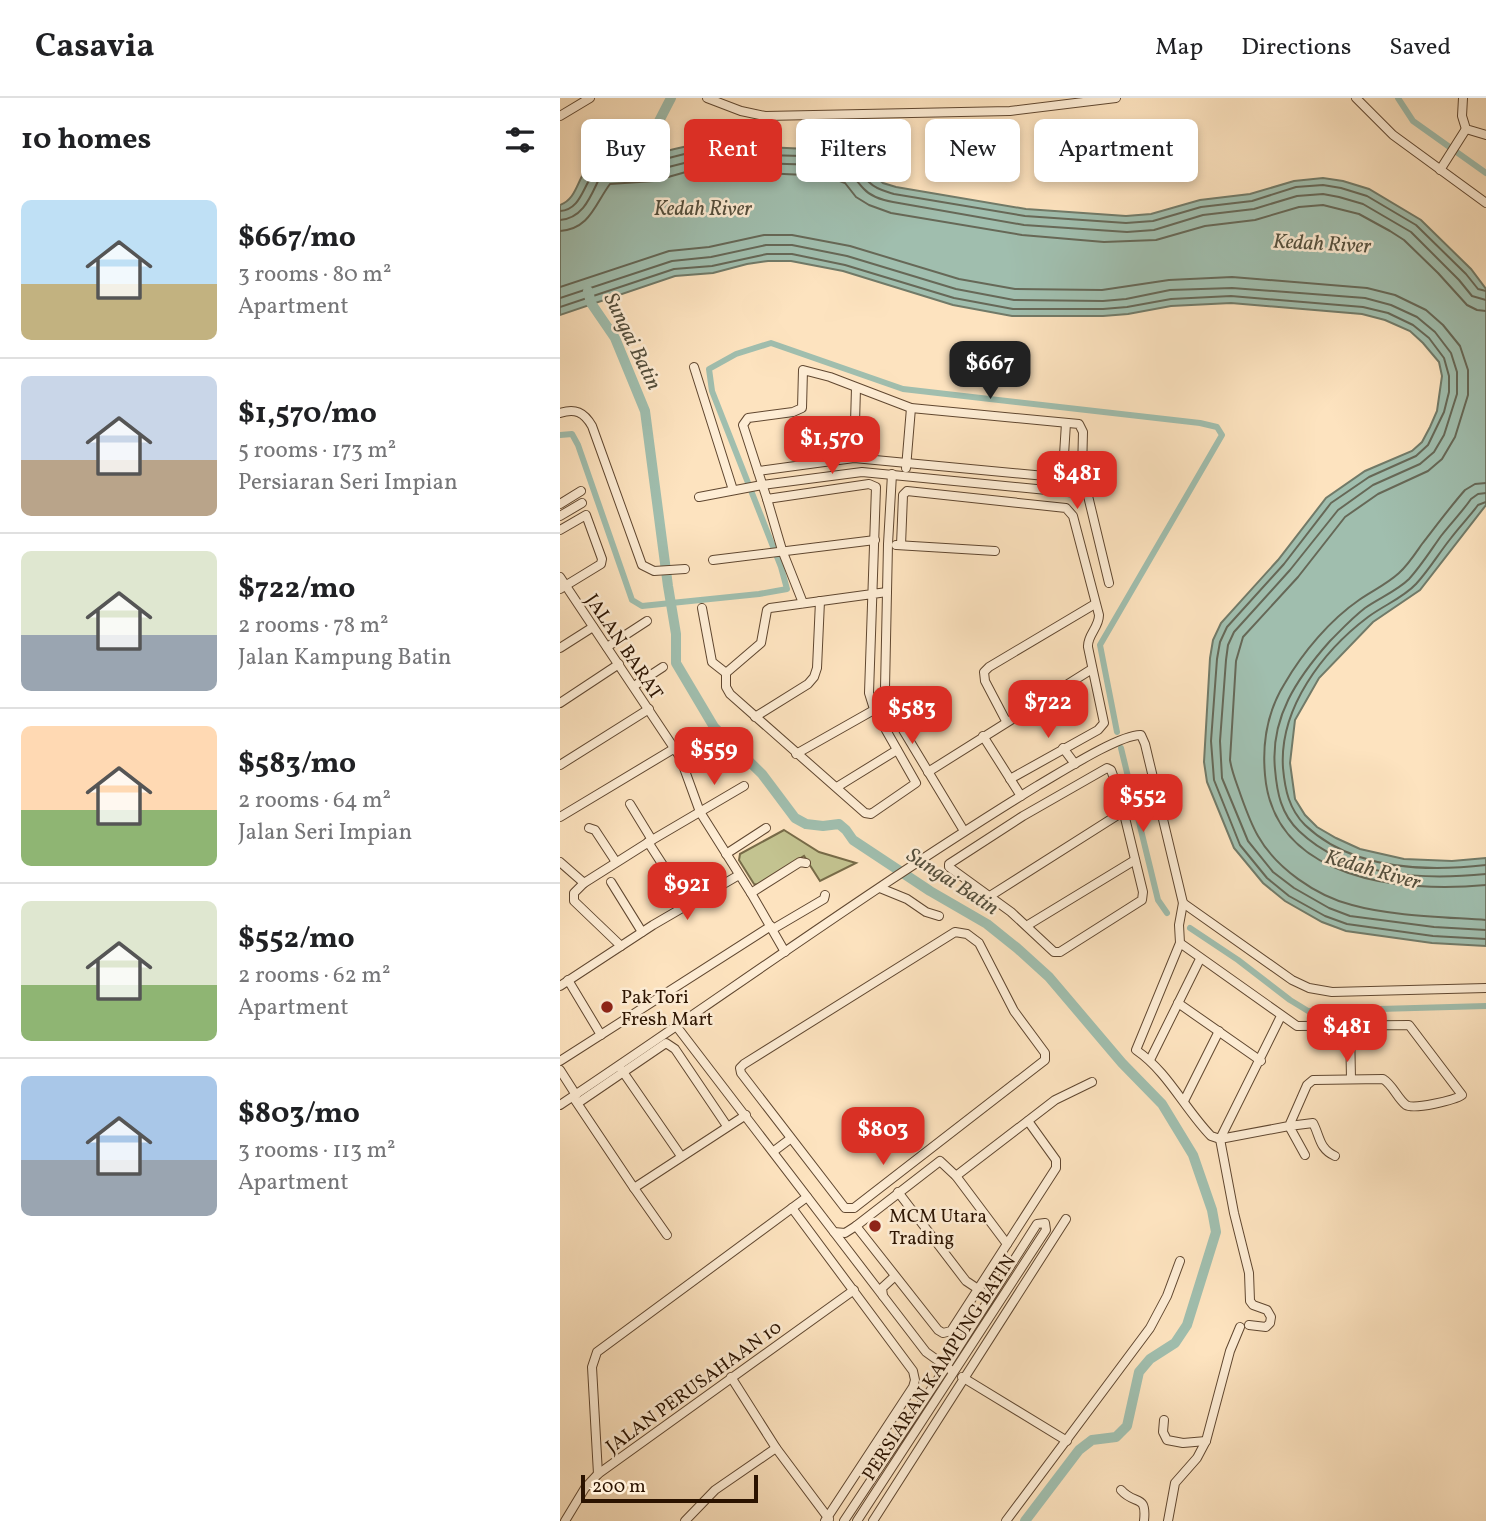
<!DOCTYPE html>
<html lang="en">
<head>
<meta charset="utf-8">
<style>
	:root { --surface:#fff; --page:#f6f6f6; --text:#202124; --muted:#757577; --line:#e0e0e0; --accent:#d93025 }
	body { margin:0; font-family:Vollkorn,serif; background:var(--page); color:var(--text); height:100vh; display:flex; flex-direction:column; font-size:26px; white-space:nowrap }
	* { box-sizing:border-box; margin:0 }
	p { font-size:23px; color:var(--muted) }
	.icon { flex:none; width:38px; height:38px; fill:none; stroke:currentColor; stroke-width:2; stroke-linecap:round; stroke-linejoin:round }
	.map { position:relative; flex:1; overflow:hidden }
	.sheet { display:flex; flex-direction:column; background:var(--surface); width:560px }
	.sheet>* { flex:none }
	.top-card { position:absolute; left:21px; top:21px; width:665px; height:63px; display:flex; gap:14px }
	.scale { position:absolute; left:21px; bottom:18px; width:177px; box-sizing:border-box; padding-left:7px; border:4px solid #2b1300; border-top:0; font-size:19px; line-height:24px; white-space:nowrap; color:#2b1300; -webkit-text-stroke:5px #feedd5; paint-order:stroke }
	.price { position:absolute; translate:-50% -60px; padding:0 16px; border-radius:14px; background:var(--accent); color:#fff; font-size:23px; line-height:46px; filter:drop-shadow(0 2px 4px #0008) }
	.price::after { content:''; position:absolute; left:50%; top:42px; width:21px; height:16px; margin-left:-10px; background:inherit; clip-path:polygon(0 0,100% 0,50% 100%) }
	.price.on { background:#222; color:#fff }
	ul { padding:0; list-style:none }
	li { display:flex; align-items:center; gap:21px; height:175px; padding:0 21px }
	li+li { border-top:2px solid var(--line) }
	li span { display:grid; place-items:center; flex:none; width:196px; height:140px; border-radius:10px; color:#555 }
	li>.icon { margin-inline-start:auto }
	span .icon { width:84px; height:84px; fill:#fffc; stroke-width:1 }
	li b { font-size:30px }
	h2 { display:flex; justify-content:space-between; align-items:center; height:84px; padding:0 21px; font-size:30px }
	.tag { padding:0 24px; border-radius:10px; background:var(--surface); box-shadow:0 4px 10px #0003; font-size:24px; line-height:63px }
	.tag.on { background:var(--accent); color:#fff }
	header { display:flex; align-items:center; gap:42px; box-sizing:border-box; height:98px; padding:0 35px; background:var(--surface); border-bottom:2px solid var(--line) }
	header strong { font-size:33px }
	nav { display:flex; gap:38px; margin-inline-start:auto; font-size:24px }
	main { display:flex; flex:1; min-height:0 }
	.map>svg:first-child { display:block }
	.green { fill:#c3c390; stroke:#776b48; stroke-width:2 }
	.water { fill:#a0beae; stroke:#717a68; stroke-width:2 }
	.lines { fill:none; stroke-linecap:round; stroke-linejoin:round }
	.shore { stroke:#666857; stroke-width:2 }
	.canal { stroke:#a0beae; stroke-width:6 }
	.river { stroke:#a0beae; stroke-width:10 }
	.minor-casing { stroke:#604730; stroke-width:10 }
	.minor { stroke:#feedd5; stroke-width:8 }
	.poi-dot { fill:#8f2418; stroke:#feedd5; stroke-width:2.5 }
	.labels { text-anchor:middle; stroke-width:5; stroke-linejoin:round; paint-order:stroke }
	.street-label { font-size:19px; fill:#2b1300; stroke:#feedd5 }
	.poi-label { font-size:19px; fill:#2b1300; stroke:#feedd5; text-anchor:start }
	.water-label { font-size:21px; font-style:italic; fill:#544f3d; stroke:#feedd5 }
</style>
</head>
<body>
<header>
<strong>Casavia</strong>
<nav><a>Map</a><a>Directions</a><a>Saved</a></nav>
</header>
<main>
<section class="sheet">
<h2>10 homes<svg class="icon" aria-label="filters" viewBox="0 0 24 24"><path d="M4 7h16M4 17h16"/><circle cx="9" cy="7" r="2"/><circle cx="15" cy="17" r="2"/></svg></h2>
<ul>
<li><span style="background:linear-gradient(#bfe0f5 60%,#c2b280 0)"><svg class="icon" aria-label="home" viewBox="0 0 24 24"><path d="M3 11l9-7 9 7M6 9v11h12V9"/></svg></span><div><b>$667/mo</b><p>3 rooms · 80 m²</p><p>Apartment</p></div></li>
<li><span style="background:linear-gradient(#c9d6e8 60%,#b9a48a 0)"><svg class="icon" aria-label="home" viewBox="0 0 24 24"><path d="M3 11l9-7 9 7M6 9v11h12V9"/></svg></span><div><b>$1,570/mo</b><p>5 rooms · 173 m²</p><p>Persiaran Seri Impian</p></div></li>
<li><span style="background:linear-gradient(#dfe7d0 60%,#9aa5b1 0)"><svg class="icon" aria-label="home" viewBox="0 0 24 24"><path d="M3 11l9-7 9 7M6 9v11h12V9"/></svg></span><div><b>$722/mo</b><p>2 rooms · 78 m²</p><p>Jalan Kampung Batin</p></div></li>
<li><span style="background:linear-gradient(#ffd9b3 60%,#8fb573 0)"><svg class="icon" aria-label="home" viewBox="0 0 24 24"><path d="M3 11l9-7 9 7M6 9v11h12V9"/></svg></span><div><b>$583/mo</b><p>2 rooms · 64 m²</p><p>Jalan Seri Impian</p></div></li>
<li><span style="background:linear-gradient(#dfe7d0 60%,#8fb573 0)"><svg class="icon" aria-label="home" viewBox="0 0 24 24"><path d="M3 11l9-7 9 7M6 9v11h12V9"/></svg></span><div><b>$552/mo</b><p>2 rooms · 62 m²</p><p>Apartment</p></div></li>
<li><span style="background:linear-gradient(#a9c7e8 60%,#9aa5b1 0)"><svg class="icon" aria-label="home" viewBox="0 0 24 24"><path d="M3 11l9-7 9 7M6 9v11h12V9"/></svg></span><div><b>$803/mo</b><p>3 rooms · 113 m²</p><p>Apartment</p></div></li>
</ul>
</section>
<div class="map">
<svg width="926" height="1423" viewBox="0 0 926 1423">
	<rect width="100%" height="100%" fill="#fde3bf"/>
	<filter id="stains"><feTurbulence type="fractalNoise" baseFrequency=".00286" numOctaves="4"/><feColorMatrix values="0 0 0 0 .2 0 0 0 0 .09 0 0 0 0 .02 0 0 0 .5 -.17"/></filter>
	<radialGradient id="worn" r=".72"><stop offset=".6" stop-color="#630" stop-opacity="0"/><stop offset="1" stop-color="#630" stop-opacity=".3"/></radialGradient>
	<path class="green" d="M224,732L259,754L296,765L260,783L244,758L198,787L194,786L179,762L180,756Z"/>
	<path class="water" d="M160,42H172L205,49L248,51L282,56L295,60L323,85L336,89L466,111L566,118L591,116L640,102L690,96L734,83L763,80L783,83L809,91L861,122L911,171L926,191V407L860,492L813,524L759,580L735,622L730,665L735,701L745,717L757,729L776,740L800,751L844,761L892,763L926,760V848L872,845L786,833L762,824L725,803L703,785L674,750L647,684L644,664L650,560L653,542L661,525L718,462L766,400L805,373L852,353L862,344L870,329L877,313L882,278L879,264L863,245L850,233L825,222L802,216L671,205L611,208L568,216L543,218H452L393,207L283,173L231,163H208L187,166L153,175L115,178L0,217V107C19,100 17,76 32,66C50,53 71,62 91,57C114,51 136,45 160,42Z"/>
	<g class="lines">
		<g class="shore">
			<path d="M0,113C27,111 22,73 47,67C61,63 76,67 90,64C113,60 134,52 158,49C173,48 185,54 200,56C230,60 263,54 291,66C300,70 303,79 310,85C317,92 326,93 334,96L465,118L566,125L593,123L641,109L692,103L736,89L763,87L781,90L807,98L856,127L906,176L918,191L926,193"/>
			<path d="M0,122C24,120 31,97 40,79C54,70 72,75 88,73C112,70 135,60 161,58C176,57 189,64 204,65C230,67 258,65 284,73C294,77 297,84 304,91C311,99 322,102 333,104L464,127L567,134L594,132L643,117L694,111L737,98L763,96L779,99L803,106L851,134L899,182L912,198L926,202"/>
			<path d="M0,133C30,131 35,106 50,86L94,83L133,72L170,68L201,75L246,77L277,82L285,85L296,99L309,107L331,115L462,137L544,144L596,142L645,128L695,122L739,109L763,107L799,116L830,133L844,142L878,175L907,207L917,212L926,213"/>
			<path d="M0,189L109,153L149,149L204,137H232L290,148L399,181L455,191L542,192L609,182L672,179L807,190L835,197L866,212L883,227L900,248L908,272V297L895,339L882,361L868,373L818,396L785,419L738,479L683,539L676,563L670,662C672,675 677,686 681,698C686,712 691,726 698,738C716,770 756,798 792,807C831,818 885,819 926,822"/>
			<path d="M0,200L112,163L151,159L206,147H232L287,158L396,191L454,202L543,203L566,201L610,192L672,190L805,200L831,207L857,219L875,234L891,255L897,274V296L884,337L874,354L860,366L813,387L778,412L730,472L674,534L668,547L666,562L660,643L662,680L688,743L713,774L734,790L769,810L790,818L874,829L926,832"/>
			<path d="M0,209L114,171L152,168L207,156H232L285,167L394,200L453,211H543L567,209L611,201L671,198L803,209L828,215L853,227L869,240L884,260L889,278V294L884,314L868,347L856,358L809,379L771,405L724,466L667,529L660,544L657,561L651,643L654,682L680,747L707,780L729,798L765,818L787,826L873,838L926,841"/>
			<path d="M926,385L915,386L905,392C890,409 876,428 862,446C855,456 848,467 839,475C827,486 812,493 799,502C770,522 743,554 725,585C708,612 702,644 705,677C714,783 843,795 926,787"/>
			<path d="M926,395L918,396L911,401C902,414 891,425 881,438C871,452 861,468 849,481C837,493 819,500 805,510C792,520 781,532 770,543C737,580 710,620 715,671C717,695 721,716 739,733C788,780 864,782 926,776"/>
			<path d="M926,404L918,407C910,418 900,428 891,440C879,455 869,472 856,486C843,500 824,507 808,519C763,553 719,610 723,670C725,692 729,711 745,727C792,772 866,774 926,767"/>
		</g>
		<g class="canal">
			<path d="M838,0L853,23L926,75"/>
			<path d="M0,337L12,336L18,347L72,502L82,508L199,496L227,491L221,469L152,293L149,271L176,256L211,245L343,291L640,325L657,329L662,337L540,547L557,634"/>
			<path d="M561,650L598,802L607,815"/>
			<path d="M630,830L678,862L730,902L748,913L926,908"/>
		</g>
		<g class="river">
			<path d="M80,70L81,58L111,0"/>
			<path d="M28,193L31,205L55,240L85,313L108,488L116,536V565L154,629L202,676L235,720L246,726L263,728L279,726L286,732L293,742L370,793L427,826L457,850L489,879L562,965L602,1006L633,1057L652,1112L656,1134L627,1227L615,1245L590,1261L579,1274L567,1328L556,1339L532,1342L519,1352L465,1423"/>
		</g>
		<g class="minor-casing">
			<g id="minor">
				<path d="M147,0L181,13L205,18L450,13L556,0"/>
				<path d="M796,0L833,37L926,105"/>
				<path d="M903,0L902,18L906,31L926,37"/>
				<path d="M0,18L30,0"/>
				<path d="M880,72L906,31"/>
				<path d="M134,269L173,392"/>
				<path d="M0,315C15,310 24,314 32,328L82,467L94,473L125,471"/>
				<path d="M294,360L296,290"/>
				<path d="M346,370L351,310"/>
				<path d="M198,373L294,360L496,379L503,373L506,325"/>
				<path d="M332,376L328,446L325,590L334,617L404,733"/>
				<path d="M139,399L202,387L302,374L528,396"/>
				<path d="M207,401L222,452L243,505"/>
				<path d="M0,406L21,393"/>
				<path d="M0,418L22,405"/>
				<path d="M0,432L26,417L42,461L41,466L0,491"/>
				<path d="M336,447L435,453"/>
				<path d="M341,447L343,397L347,393L506,410L513,418L539,517C539,530 527,537 528,549L544,625L538,632L450,681"/>
				<path d="M153,462L315,442"/>
				<path d="M0,479L120,659L140,714L191,795L225,854"/>
				<path d="M327,494C288,499 249,505 210,510L207,512L201,545L166,575V589L170,596L305,715L311,716L356,685L314,611L309,595L316,389L309,386L207,401L183,327L188,320L233,314L242,310L243,272L270,279L351,310L519,326L523,334L522,373L549,485"/>
				<path d="M142,510L152,564L166,575"/>
				<path d="M47,549L87,523"/>
				<path d="M0,550L33,529"/>
				<path d="M74,588L103,569"/>
				<path d="M0,605L59,566"/>
				<path d="M195,619L248,586L254,579L257,570L260,503"/>
				<path d="M446,623L425,583L424,574L429,569L535,506"/>
				<path d="M423,638L461,698"/>
				<path d="M503,650L515,666"/>
				<path d="M236,656L328,604"/>
				<path d="M0,667L89,611"/>
				<path d="M547,670L551,672L558,691L583,794L582,802L500,854H494L451,814L389,769V766L463,718Z"/>
				<path d="M368,674L532,571"/>
				<path d="M277,689L337,652"/>
				<path d="M70,706L92,742"/>
				<path d="M0,719L115,650"/>
				<path d="M29,730L35,732L56,764"/>
				<path d="M88,744L128,806"/>
				<path d="M166,756L206,730"/>
				<path d="M0,764L24,785L92,742L184,688"/>
				<path d="M51,784L82,834"/>
				<path d="M24,785L14,795V803L61,848"/>
				<path d="M320,790L347,801L366,814L379,818"/>
				<path d="M191,795L240,764L246,765"/>
				<path d="M430,798L564,713"/>
				<path d="M468,827L575,762"/>
				<path d="M213,831L264,801L265,797"/>
				<path d="M395,834L407,836L419,845L454,913L485,955V962L294,1110H285L181,975L180,970L184,966Z"/>
				<path d="M620,845L737,928L849,927L902,997C895,1002 854,1012 846,1007C837,1000 833,987 823,981L753,982L747,987L729,1028L660,1041L651,1038C624,1010 608,974 576,952L620,845L619,827L623,805"/>
				<path d="M8,882L41,937"/>
				<path d="M0,888L93,827L179,777"/>
				<path d="M618,905L701,963"/>
				<path d="M117,929L274,1134L285,1135L296,1128L380,1063L396,1078L447,1146"/>
				<path d="M790,929L791,981"/>
				<path d="M590,962L640,861"/>
				<path d="M0,963L211,828"/>
				<path d="M61,971L121,1058"/>
				<path d="M0,972L16,997"/>
				<path d="M13,999L74,1090L186,1017"/>
				<path d="M624,1003L659,933"/>
				<path d="M18,1005L106,945L115,951L167,1028"/>
				<path d="M0,1007C159,901 314,788 477,688C498,676 560,636 581,637L585,646L623,805L732,882L749,890L772,894L926,890"/>
				<path d="M660,1041L674,1115L689,1175L690,1203L693,1207L707,1212L711,1219L710,1225L706,1229L689,1227"/>
				<path d="M660,1041L721,918"/>
				<path d="M214,1053L230,1041"/>
				<path d="M745,1057L729,1028L753,1025C760,1038 759,1051 775,1058"/>
				<path d="M396,1078L495,1002L532,984"/>
				<path d="M74,1090L107,1137"/>
				<path d="M338,1094L406,1183L430,1199"/>
				<path d="M232,1110L353,1273L355,1282L353,1289L265,1423"/>
				<path d="M296,1128L378,1232L383,1235L391,1233L496,1070V1062L468,1023"/>
				<path d="M274,1134L323,1198"/>
				<path d="M334,1179L322,1190L323,1198L366,1254L391,1272"/>
				<path d="M171,1279L216,1350L269,1421"/>
				<path d="M402,1279L507,1343"/>
				<path d="M604,1322L603,1334L607,1342L623,1345L646,1343"/>
				<path d="M38,1376L32,1269L37,1254L247,1099"/>
				<path d="M561,1392C575,1408 587,1395 584,1423"/>
				<path d="M5,1423L25,1390L38,1376L294,1192"/>
				<path d="M125,1423L155,1392L216,1350"/>
				<path d="M284,1423L386,1269L477,1126L485,1125L486,1132L297,1423"/>
				<path d="M313,1423L506,1121"/>
				<path d="M446,1423L590,1230L607,1198L620,1163"/>
				<path d="M608,1423L615,1385L637,1360L646,1343L670,1253L680,1229"/>
			</g>
		</g>
		<use href="#minor" class="minor"/>
	</g>
	<g class="poi-dot">
		<circle cx="47" cy="909" r="7"/>
		<circle cx="315" cy="1128" r="7"/>
	</g>
	<g class="labels">
		<g class="street-label">
			<text transform="translate(65 548) rotate(56)" y="7">JALAN BARAT</text>
			<text transform="translate(378 1269) rotate(-57)" y="7">PERSIARAN KAMPUNG BATIN</text>
			<text transform="translate(133 1288) rotate(-36)" y="7">JALAN PERUSAHAAN 10</text>
		</g>
		<g class="poi-label">
			<text x="61" y="905">Pak Tori<tspan x="61" dy="22">Fresh Mart</tspan></text>
			<text x="329" y="1124">MCM Utara<tspan x="329" dy="22">Trading</tspan></text>
		</g>
		<g class="water-label">
			<text x="143" y="117">Kedah River</text>
			<text transform="translate(762 145) rotate(3)" y="7">Kedah River</text>
			<text transform="translate(73 243) rotate(64)" y="7">Sungai Batin</text>
			<text transform="translate(813 771) rotate(16)" y="7">Kedah River</text>
			<text transform="translate(393 783) rotate(33)" y="7">Sungai Batin</text>
		</g>
	</g>
	<rect width="100%" height="100%" filter="url(#stains)"/>
	<rect width="100%" height="100%" fill="url(#worn)"/>
</svg>
<div class="scale">200 m</div>
<b class="price on" style="left:430px;top:303px">$667</b>
<b class="price" style="left:272px;top:378px">$1,570</b>
<b class="price" style="left:517px;top:413px">$481</b>
<b class="price" style="left:488px;top:642px">$722</b>
<b class="price" style="left:352px;top:648px">$583</b>
<b class="price" style="left:154px;top:689px">$559</b>
<b class="price" style="left:583px;top:736px">$552</b>
<b class="price" style="left:127px;top:824px">$921</b>
<b class="price" style="left:787px;top:966px">$481</b>
<b class="price" style="left:323px;top:1069px">$803</b>
<div class="top-card">
<a class="tag">Buy</a>
<a class="tag on">Rent</a>
<a class="tag">Filters</a>
<a class="tag">New</a>
<a class="tag">Apartment</a>
</div>
</div>
</main>
</body>
</html>
